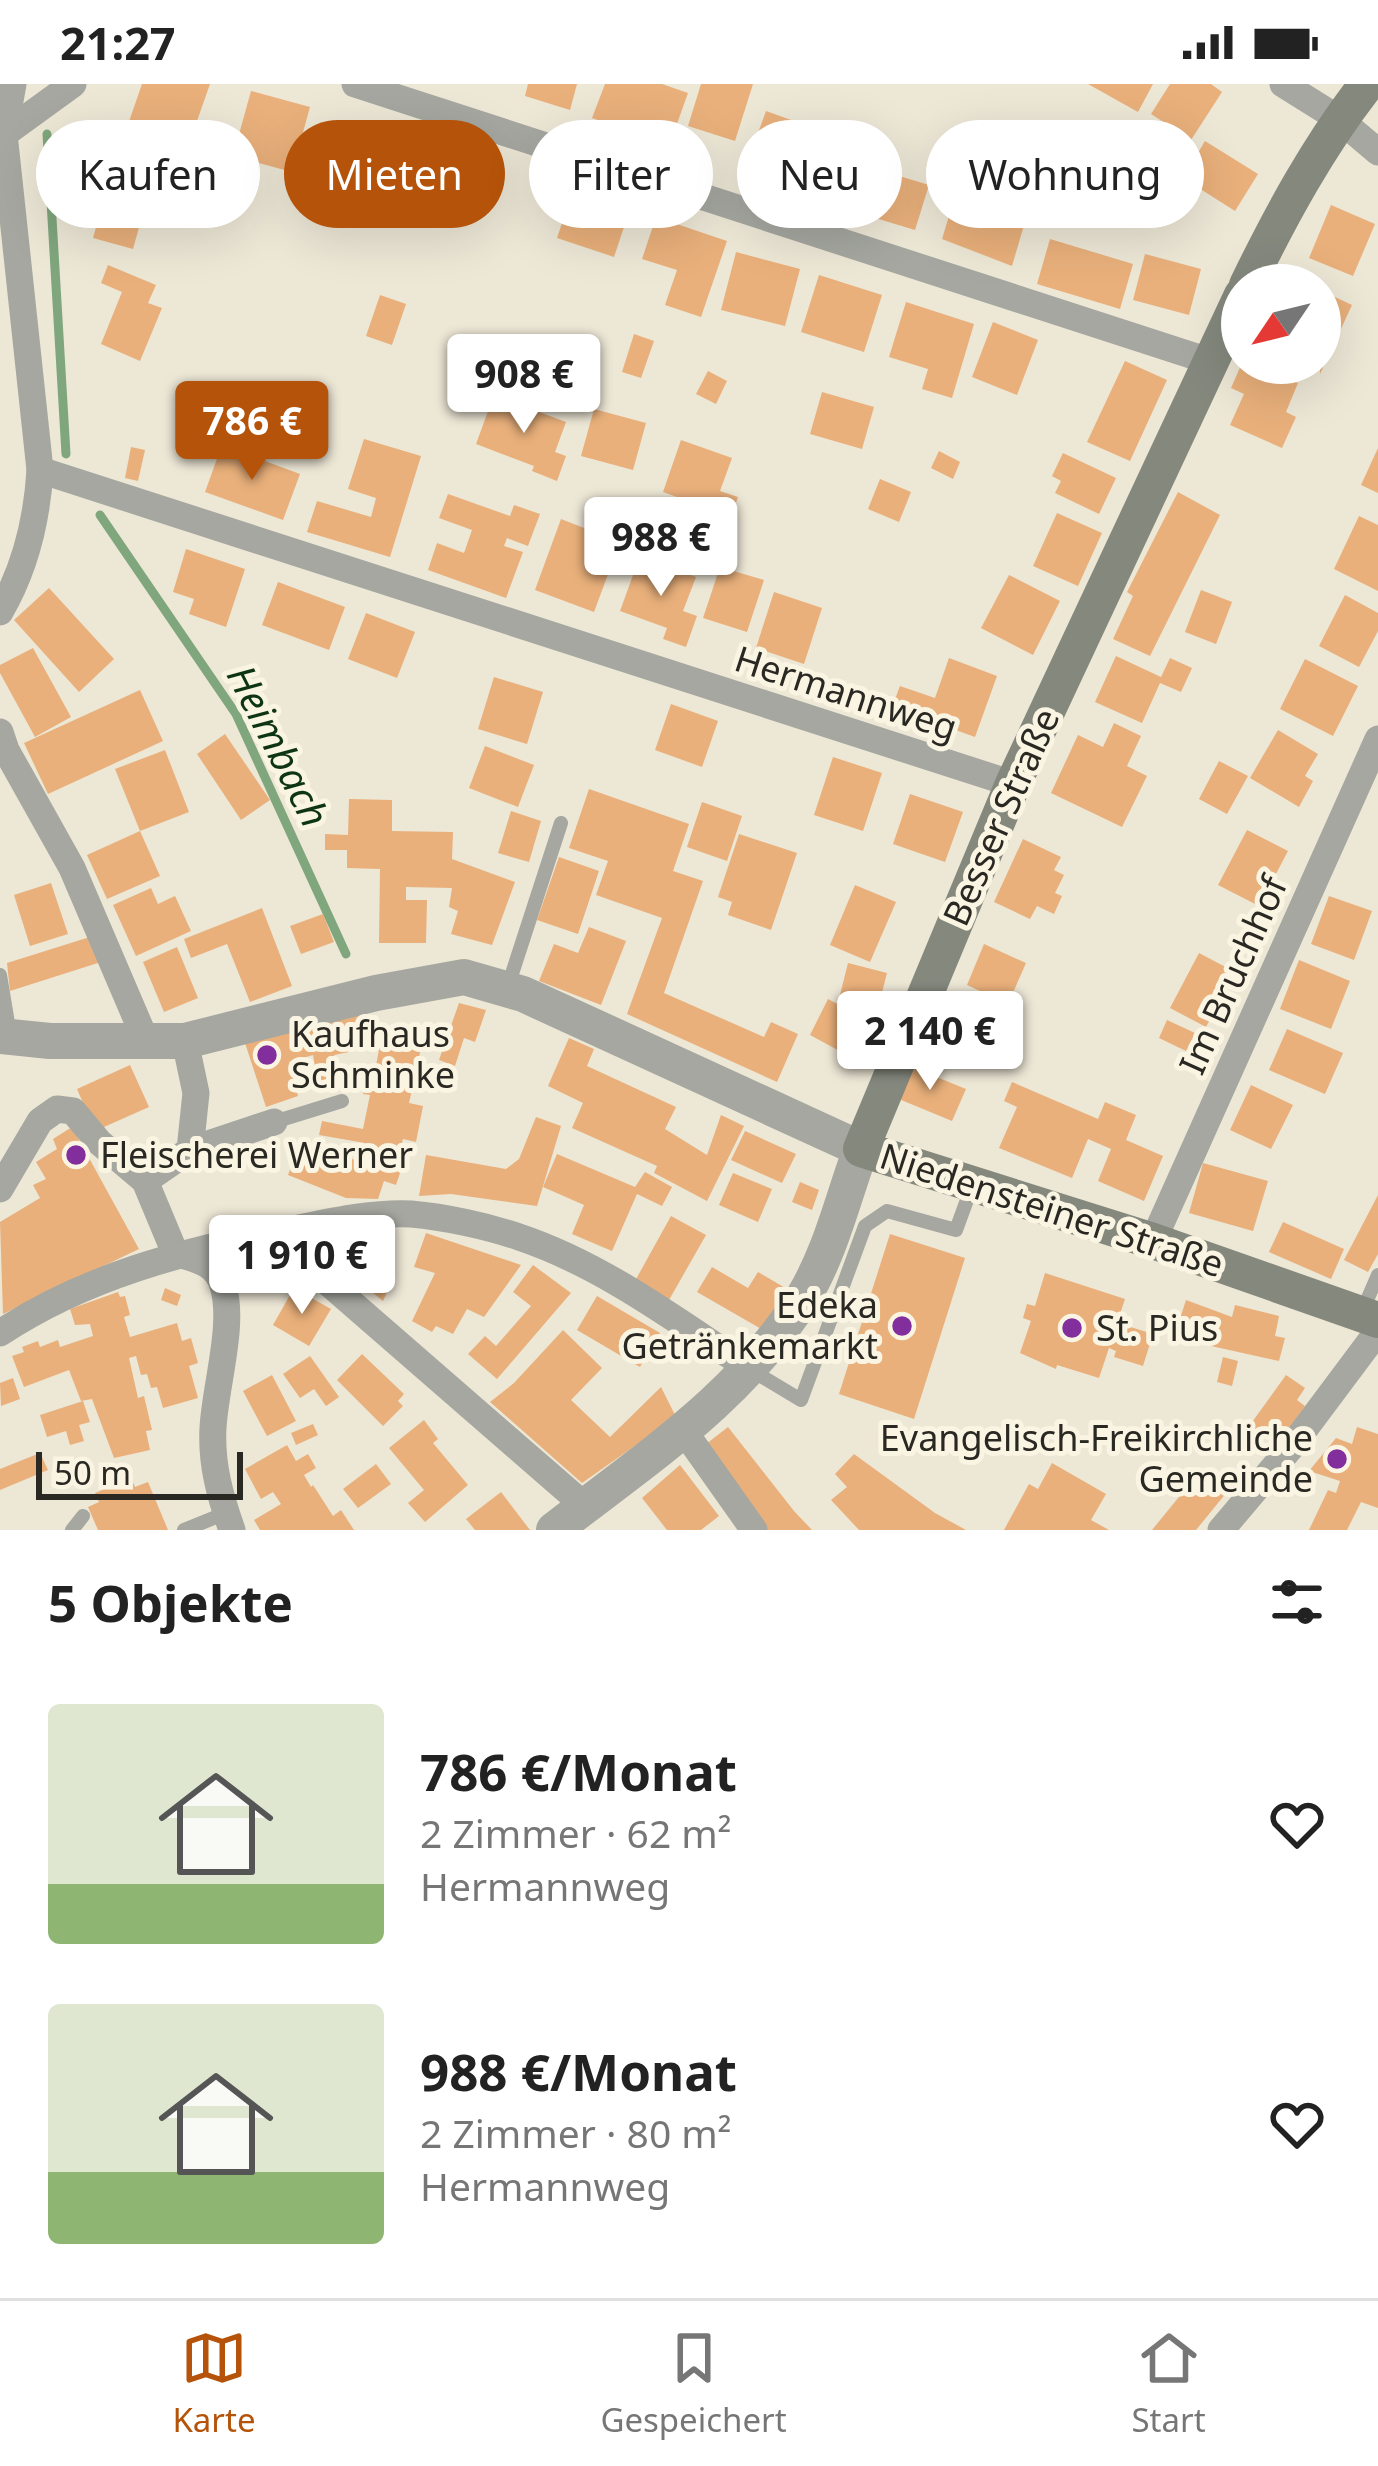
<!DOCTYPE html>
<html lang="de">
<head>
<meta charset="utf-8">
<style>
	:root { --surface:#fff; --page:#f6f6f6; --text:#222; --muted:#767676; --line:#e0e0e0; --accent:#b45309 }
	body { margin:0; font-family:"Noto Sans",sans-serif; background:var(--page); color:var(--text); height:100vh; display:flex; flex-direction:column; font-size:45px; white-space:nowrap }
	* { box-sizing:border-box; margin:0 }
	p { font-size:39px; color:var(--muted) }
	.icon { flex:none; width:66px; height:66px; fill:none; stroke:currentColor; stroke-width:2; stroke-linecap:round; stroke-linejoin:round }
	.map { position:relative; height:1446px; overflow:hidden }
	.details { display:flex; flex-direction:column; background:var(--surface); flex:1 }
	.details>* { flex:none }
	.top-card { position:absolute; left:36px; top:36px; width:1308px; height:108px; display:flex; gap:24px }
	.needle { width:78px; rotate:235deg }
	.fabs { position:absolute; left:1221px; top:180px; display:grid; gap:24px }
	.fabs a { display:grid; place-items:center; width:120px; height:120px; border-radius:50%; background:var(--surface); box-shadow:0 12px 48px #0002; font-size:60px }
	.scale { position:absolute; left:36px; bottom:30px; width:207px; box-sizing:border-box; padding-left:12px; border:6px solid #2a2822; border-top:0; font-size:33px; line-height:42px; white-space:nowrap; color:#2a2822; -webkit-text-stroke:9px #faf4e3; paint-order:stroke }
	.price { position:absolute; translate:-50% -102px; padding:0 27px; border-radius:12px; background:#fff; color:#222; font-size:39px; line-height:78px; filter:drop-shadow(0 3px 6px #0008) }
	.price::after { content:''; position:absolute; left:50%; top:72px; width:36px; height:27px; margin-left:-18px; background:inherit; clip-path:polygon(0 0,100% 0,50% 100%) }
	.price.current { background:var(--accent); color:#fff }
	ul { padding:0; list-style:none }
	li { display:flex; align-items:center; gap:36px; height:300px; padding:0 48px }
	li span { display:grid; place-items:center; flex:none; width:336px; height:240px; border-radius:12px; color:#555 }
	li>.icon { margin-inline-start:auto }
	span .icon { width:144px; height:144px; fill:#fffc; stroke-width:1 }
	li b { font-size:51px }
	h2 { display:flex; justify-content:space-between; align-items:center; height:144px; padding:0 48px; font-size:51px }
	.tag { padding:0 42px; border-radius:54px; background:var(--surface); box-shadow:0 12px 48px #0002; font-size:42px; line-height:108px }
	.tag.current { background:var(--accent); color:#fff }
	.status { display:flex; justify-content:space-between; align-items:center; height:84px; padding:0 60px; background:var(--surface); direction:ltr }
	.status svg { height:33px; fill:currentColor }
	.tabs { display:flex; justify-content:space-around; align-items:center; height:168px; border-top:3px solid var(--line); background:var(--surface); font-size:33px; color:var(--muted) }
	.tabs a { display:grid; justify-items:center; gap:6px }
	.tabs .current { color:var(--accent) }
	.map>svg:first-child { display:block }
	.lines { fill:none; stroke-linecap:round; stroke-linejoin:round }
	.stream { stroke:#7fa67d; stroke-width:9 }
	.building { fill:#e9b07b }
	.service { stroke:#a5a7a0; stroke-width:14 }
	.minor { stroke:#a5a7a0; stroke-width:27 }
	.tertiary { stroke:#a5a7a0; stroke-width:36 }
	.secondary { stroke:#85887d; stroke-width:36 }
	.poi-dot { fill:#822e9d; stroke:#faf4e3; stroke-width:4.5 }
	.labels { text-anchor:middle; stroke-width:10; stroke-linejoin:round; paint-order:stroke }
	.street-label { font-size:36px; fill:#2a2822; stroke:#faf4e3 }
	.poi-label { font-size:36px; fill:#2a2822; stroke:#faf4e3; text-anchor:start }
	.water-label { font-size:39px; font-style:italic; fill:#0e3511; stroke:#faf4e3 }
</style>
</head>
<body>
<div class="status"><b>21:27</b><svg viewBox="0 0 49 12"><path d="M0 12V9h3v3zM5 12V6h3v6zM10 12V3h3v9zM15 12V0h3v12zM26 1h20v11H26zM47 4h2v5h-2z"/></svg></div>
<div class="map">
<svg width="1378" height="1446" viewBox="0 0 1378 1446">
	<rect width="100%" height="100%" fill="#ede7d6"/>
	<g class="lines">
		<g class="stream">
			<path d="M47,50L66,370"/>
			<path d="M100,431L236,630L346,870"/>
		</g>
	</g>
	<g class="building">
		<path d="M142,0H210L184,74L124,52Z"/>
		<path d="M528,0H577L570,26L525,12Z"/>
		<path d="M605,0H662L688,9L669,62L592,34Z"/>
		<path d="M701,0H753L735,57L688,42Z"/>
		<path d="M1088,0H1153L1138,28Z"/>
		<path d="M1170,0H1211L1222,8L1191,56L1151,30Z"/>
		<path d="M251,7L310,23L292,88L233,72Z"/>
		<path d="M766,27L830,50L814,97L749,74Z"/>
		<path d="M345,46L405,65L388,122L327,103Z"/>
		<path d="M1205,57L1258,90L1235,127L1183,94Z"/>
		<path d="M856,79L929,101L915,146L842,124Z"/>
		<path d="M109,97L149,108L133,165L93,154Z"/>
		<path d="M573,106L630,125L614,173L557,154Z"/>
		<path d="M956,109L1027,131L1012,182L942,155Z"/>
		<path d="M1331,121L1375,140L1353,192L1309,174Z"/>
		<path d="M656,133L727,157L701,233L665,221L677,186L642,175Z"/>
		<path d="M1050,155L1133,180L1120,225L1037,200Z"/>
		<path d="M736,168L800,185L785,242L721,226Z"/>
		<path d="M1145,170L1201,185L1189,231L1133,216Z"/>
		<path d="M108,181L156,201L148,219L162,224L140,277L101,260L122,208L101,199Z"/>
		<path d="M819,191L882,211L864,268L801,248Z"/>
		<path d="M1320,206L1352,221L1320,290V284L1310,279H1320Z"/>
		<path d="M380,211L406,220L392,261L366,252Z"/>
		<path d="M906,218L974,240L952,314L922,305L928,285L889,273Z"/>
		<path d="M993,238L1038,256L1017,311L972,293Z"/>
		<path d="M634,250L654,257L641,294L622,288Z"/>
		<path d="M1125,277L1167,296L1130,377L1087,358Z"/>
		<path d="M1242,279L1298,299L1286,328L1296,333L1282,364L1230,341L1244,310L1231,304Z"/>
		<path d="M708,287L727,297L716,320L696,310Z"/>
		<path d="M822,308L874,323L862,365L810,350Z"/>
		<path d="M494,311L566,338L555,368L566,372L557,397L532,387L534,382L476,360Z"/>
		<path d="M594,325L646,339L633,386L581,372Z"/>
		<path d="M364,355L421,372L390,473L307,448L317,417L371,433L376,414L348,405Z"/>
		<path d="M681,356L732,374L720,407L738,413L726,448L700,438L705,423L663,408Z"/>
		<path d="M222,361L300,390L283,436L205,408Z"/>
		<path d="M131,363L145,366L138,397L125,394Z"/>
		<path d="M1378,364V409L1361,401Z"/>
		<path d="M939,367L960,378L953,395L931,384Z"/>
		<path d="M1063,369L1116,394L1099,430L1055,409L1061,397L1052,392Z"/>
		<path d="M880,395L911,408L899,438L868,425Z"/>
		<path d="M1178,408L1220,431L1150,572L1113,555L1133,512L1127,508Z"/>
		<path d="M448,410L510,432L514,421L540,430L528,462L507,454L504,462L523,468L506,514L428,486L437,459L464,469L472,446L439,434Z"/>
		<path d="M1057,429L1102,449L1078,502L1033,482Z"/>
		<path d="M1359,432L1378,441V507L1334,485Z"/>
		<path d="M561,435L620,458L594,528L535,506Z"/>
		<path d="M186,465L245,485L226,543L189,530L194,515L173,508Z"/>
		<path d="M640,472L696,493L683,527L697,532L686,563L663,555L667,544L620,527Z"/>
		<path d="M720,483L764,496L747,548L703,534Z"/>
		<path d="M1009,491L1060,517L1033,571L981,544Z"/>
		<path d="M278,498L345,523L329,566L262,541Z"/>
		<path d="M49,504L114,575L79,608L14,536Z"/>
		<path d="M1201,506L1232,518L1216,560L1185,548Z"/>
		<path d="M774,508L822,524L804,580L756,564Z"/>
		<path d="M1345,511L1378,529V547L1359,583L1319,562Z"/>
		<path d="M366,529L415,548L397,594L348,575Z"/>
		<path d="M33,564L71,633L35,653L0,589V581Z"/>
		<path d="M1116,572L1161,593L1170,574L1192,584L1181,608L1160,599L1142,639L1095,618Z"/>
		<path d="M949,574L997,592L975,653L892,623L900,602L935,614Z"/>
		<path d="M1305,575L1358,602L1333,652L1280,625Z"/>
		<path d="M494,593L543,608L527,660L478,645Z"/>
		<path d="M140,606L163,657L48,710L24,659Z"/>
		<path d="M671,620L718,637L702,683L655,666Z"/>
		<path d="M1114,639L1141,652L1127,682L1147,692L1122,743L1051,709L1078,651L1103,663Z"/>
		<path d="M1278,646L1318,670L1305,692L1313,697L1299,723L1250,694Z"/>
		<path d="M225,650L270,716L241,736L197,670Z"/>
		<path d="M485,662L534,681L518,723L469,704Z"/>
		<path d="M165,666L189,728L140,747L115,685Z"/>
		<path d="M833,673L882,689L863,747L814,731Z"/>
		<path d="M1219,677L1248,692L1227,730L1199,715Z"/>
		<path d="M589,705L689,740L673,787L703,797L664,909L764,953L771,938L798,950L777,998L627,930L662,834L596,811L608,777L569,764Z"/>
		<path d="M910,710L963,728L945,778L893,760Z"/>
		<path d="M349,715L392,716V747L453,748L452,775L515,798L492,861L451,850L458,827L449,823L452,804L406,803V816H427L426,859H379L380,785L347,784V766H325V750L348,751Z"/>
		<path d="M702,718L742,732L727,777L687,763Z"/>
		<path d="M511,727L541,737L529,778L498,769Z"/>
		<path d="M1247,746L1288,767L1259,822L1218,801Z"/>
		<path d="M140,747L160,792L107,815L87,771Z"/>
		<path d="M739,750L797,769L771,846L728,831L732,818L718,813Z"/>
		<path d="M1023,755L1061,773L1054,786L1064,791L1055,809L1062,812L1054,830L1037,822L1030,835L994,818Z"/>
		<path d="M559,773L599,787L578,850L537,836Z"/>
		<path d="M51,799L68,850L30,862L14,811Z"/>
		<path d="M855,801L896,818L870,878L830,861Z"/>
		<path d="M151,804L158,820L175,812L191,847L136,872L113,821Z"/>
		<path d="M1329,812L1372,827L1354,876L1311,860Z"/>
		<path d="M262,824L292,902L250,918L227,860L191,874L184,855Z"/>
		<path d="M323,830L334,858L301,870L290,842Z"/>
		<path d="M589,843L626,857L601,921L539,897L554,860L578,869Z"/>
		<path d="M93,852L101,878L10,907L7,879Z"/>
		<path d="M984,860L1026,879L1008,920L967,901Z"/>
		<path d="M177,863L198,914L164,928L143,878Z"/>
		<path d="M1199,869L1235,888L1206,943L1170,924Z"/>
		<path d="M1299,876L1350,897L1331,945L1280,925Z"/>
		<path d="M848,879L887,889L879,920L840,911Z"/>
		<path d="M828,915L866,935L847,971L810,951Z"/>
		<path d="M459,919L486,926L475,958L464,954L455,982L439,976Z"/>
		<path d="M358,927L364,965L334,971L338,995L318,999L313,971L289,978L298,1012L266,1023L245,959Z"/>
		<path d="M1167,936L1195,949L1186,967L1159,954Z"/>
		<path d="M1287,945L1343,969L1325,1010L1269,986Z"/>
		<path d="M569,954L594,965L587,982L676,1023L665,1045L707,1071L721,1031L744,1042L707,1117L654,1089L657,1082L572,1044L583,1019L548,1002Z"/>
		<path d="M381,955L421,964L409,1019L423,1022L416,1058L403,1055L400,1066L407,1068L396,1101L384,1097L378,1115L346,1114L288,1091L301,1057L358,1077L365,1059L319,1051L322,1037L363,1045L370,1011L363,1010L369,985L375,987Z"/>
		<path d="M130,981L149,1023L95,1047L77,1005Z"/>
		<path d="M907,981L966,1005L952,1037L894,1013Z"/>
		<path d="M1012,998L1098,1035L1105,1018L1136,1031L1126,1056L1163,1072L1144,1117L1098,1097L1111,1065L1088,1055L1072,1094L999,1064L1017,1023L1004,1017Z"/>
		<path d="M1251,1001L1293,1021L1271,1065L1230,1046Z"/>
		<path d="M536,1033L561,1042L537,1122L451,1110L419,1112L426,1071L506,1085L519,1075Z"/>
		<path d="M72,1043L139,1165L3,1230L0,1138L40,1114L33,1101L46,1095L36,1078L57,1065L53,1055Z"/>
		<path d="M745,1047L796,1070L782,1099L731,1076Z"/>
		<path d="M557,1070L635,1103L645,1088L672,1103L662,1122L637,1110L612,1167L572,1150L584,1121L543,1103Z"/>
		<path d="M1203,1079L1268,1097L1253,1147L1189,1129Z"/>
		<path d="M733,1089L772,1105L758,1138L719,1121Z"/>
		<path d="M800,1098L819,1106L812,1126L792,1118Z"/>
		<path d="M1378,1111V1170L1368,1188L1344,1176Z"/>
		<path d="M671,1132L706,1151L669,1216L635,1197Z"/>
		<path d="M1283,1138L1344,1165L1331,1195L1269,1168Z"/>
		<path d="M426,1149L521,1181L484,1233L467,1225L453,1250L436,1242L432,1248L412,1237L435,1189L414,1183Z"/>
		<path d="M890,1150L965,1174L914,1335L839,1310Z"/>
		<path d="M370,1151L395,1172L381,1189L392,1197L383,1217L343,1184Z"/>
		<path d="M533,1181L571,1209L497,1295L468,1270L485,1252L496,1262L531,1222L513,1208Z"/>
		<path d="M712,1183L748,1204L758,1188L787,1205L763,1246L697,1208Z"/>
		<path d="M1045,1189L1125,1215L1114,1248L1121,1250L1124,1241L1153,1250L1143,1282L1114,1273L1116,1267L1109,1264L1099,1294L1057,1281L1056,1285L1020,1269L1031,1237L1023,1234L1027,1220L1035,1222Z"/>
		<path d="M165,1204L181,1211L177,1222L161,1216Z"/>
		<path d="M294,1204L331,1225L309,1262L273,1241Z"/>
		<path d="M118,1208L120,1213L125,1212L130,1231L124,1233L130,1253L177,1239L182,1257L191,1254L198,1279L189,1282L198,1314L163,1324L157,1303L151,1304L147,1290L141,1291L136,1272L129,1274L138,1314L144,1312L152,1346L146,1347L150,1366L114,1374L92,1315L81,1317L69,1286L24,1303L12,1272L24,1268L22,1263L38,1257L40,1263L58,1256L60,1263L93,1252L90,1240L75,1241L70,1225Z"/>
		<path d="M597,1212L660,1249L640,1283L577,1246Z"/>
		<path d="M1186,1216L1232,1233L1235,1221L1279,1232L1275,1252L1285,1254L1279,1277L1202,1260L1205,1249L1178,1241Z"/>
		<path d="M563,1246L602,1284L571,1316L610,1353L661,1303L676,1333L582,1399L490,1318L514,1299Z"/>
		<path d="M362,1270L404,1310L398,1317L403,1322L383,1342L337,1296Z"/>
		<path d="M310,1272L339,1313L326,1322L314,1305L300,1314L283,1290Z"/>
		<path d="M1223,1273L1238,1277L1232,1302L1217,1298Z"/>
		<path d="M272,1291L296,1337L267,1352L243,1307Z"/>
		<path d="M1286,1291L1305,1304L1297,1316L1305,1322L1278,1361L1250,1341Z"/>
		<path d="M13,1294L20,1315L1,1322L0,1299Z"/>
		<path d="M83,1317L90,1338L79,1341L84,1357L70,1361L66,1347L47,1353L40,1331Z"/>
		<path d="M424,1336L438,1355L433,1359L468,1401L425,1438L408,1419L424,1406L389,1364Z"/>
		<path d="M313,1340L318,1351L296,1361L291,1349Z"/>
		<path d="M728,1343L794,1427L812,1446H766L701,1364Z"/>
		<path d="M1357,1343L1378,1350V1424L1361,1418L1347,1446H1309L1328,1406L1336,1409L1340,1397L1309,1387L1336,1354L1352,1360Z"/>
		<path d="M287,1361L296,1377L308,1370L316,1384L304,1391L311,1403L313,1401L333,1432L341,1426L354,1446H260L254,1436L281,1420L273,1408L261,1415L245,1385Z"/>
		<path d="M40,1369L48,1386L0,1406V1385Z"/>
		<path d="M854,1370L935,1429L966,1446H859L831,1416L847,1403L835,1390Z"/>
		<path d="M1052,1379L1106,1410L1091,1436L1109,1446H1004L1029,1400L1038,1405Z"/>
		<path d="M376,1380L391,1400L358,1424L343,1405Z"/>
		<path d="M680,1381L719,1432L701,1446H667L642,1414Z"/>
		<path d="M1195,1384L1227,1408L1196,1446H1152L1183,1408L1178,1404Z"/>
		<path d="M131,1394L135,1403L148,1398L168,1446H98L88,1423L99,1418L95,1409Z"/>
		<path d="M501,1408L530,1446H475L466,1435Z"/>
	</g>
	<g class="lines">
		<g class="service">
			<path d="M0,891L10,951"/>
			<path d="M507,905L561,739"/>
			<path d="M274,1038L342,1017"/>
			<path d="M1361,1230L1378,1191"/>
			<path d="M751,1286L801,1316L865,1142L887,1127L956,1146L971,1105"/>
			<path d="M72,1446L83,1432"/>
			<path d="M184,1446L226,1429"/>
		</g>
		<g class="minor">
			<path d="M355,0L1209,277"/>
			<path d="M1283,0L1339,35L1378,68"/>
			<path d="M0,53L73,0"/>
			<path d="M40,386L1013,700"/>
			<path d="M0,528C25,485 37,435 40,386L4,50L13,0"/>
			<path d="M0,648L6,666L72,784L146,957"/>
			<path d="M190,1066L274,1038"/>
			<path d="M145,1097L190,1066L196,1009L185,957"/>
			<path d="M0,1105L40,1037L57,1025L73,1027L99,1058L145,1097L175,1169"/>
			<path d="M271,1149L585,1422"/>
			<path d="M1153,1157L1378,655"/>
			<path d="M179,1170C198,1176 217,1180 223,1202C235,1240 215,1303 213,1344C211,1380 220,1412 232,1446"/>
			<path d="M0,1249C86,1192 184,1167 284,1147C325,1139 369,1128 411,1130C445,1133 487,1142 519,1153C603,1181 677,1237 750,1285"/>
			<path d="M684,1347L754,1446"/>
			<path d="M1221,1446L1292,1362L1378,1247"/>
		</g>
		<path class="tertiary" d="M0,952L50,957H185L376,909L464,893L523,910L861,1065C843,1114 831,1167 804,1212C743,1312 645,1375 554,1446"/>
		<g class="secondary">
			<path d="M1247,201C1281,131 1319,61 1367,0"/>
			<path d="M1242,211L1013,700L861,1065L1153,1157L1378,1236"/>
		</g>
	</g>
	<g class="poi-dot">
		<circle cx="267" cy="971" r="12"/>
		<circle cx="76" cy="1071" r="12"/>
		<circle cx="902" cy="1242" r="12"/>
		<circle cx="1072" cy="1244" r="12"/>
		<circle cx="1337" cy="1375" r="12"/>
	</g>
	<g class="labels">
		<g class="street-label">
			<text transform="translate(846 609) rotate(18)" y="13">Hermannweg</text>
			<text transform="translate(1001 733) rotate(-66)" y="13">Besser Straße</text>
			<text transform="translate(1233 891) rotate(-66)" y="13">Im Bruchhof</text>
			<text transform="translate(1052 1126) rotate(18)" y="13">Niedensteiner Straße</text>
		</g>
		<g class="poi-label">
			<text x="291" y="963">Kaufhaus<tspan x="291" dy="41">Schminke</tspan></text>
			<text x="100" y="1084">Fleischerei Werner</text>
			<text x="878" y="1234" text-anchor="end">Edeka<tspan x="878" dy="41">Getränkemarkt</tspan></text>
			<text x="1096" y="1257">St. Pius</text>
			<text x="1313" y="1367" text-anchor="end">Evangelisch-Freikirchliche<tspan x="1313" dy="41">Gemeinde</tspan></text>
		</g>
		<g class="water-label">
			<text transform="translate(278 662) rotate(63)" y="14">Heimbach</text>
		</g>
	</g>
</svg>
<div class="fabs">
<a><svg class="needle" viewBox="-14 -14 28 28"><path d="M0-13l5 13h-10z" fill="#e53935"/><path d="M0 13l5-13h-10z" fill="#767676"/></svg></a>
</div>
<div class="scale">50 m</div>
<b class="price" style="left:524px;top:352px">908 €</b>
<b class="price current" style="left:252px;top:399px">786 €</b>
<b class="price" style="left:661px;top:515px">988 €</b>
<b class="price" style="left:930px;top:1009px">2 140 €</b>
<b class="price" style="left:302px;top:1233px">1 910 €</b>
<div class="top-card">
<a class="tag">Kaufen</a>
<a class="tag current">Mieten</a>
<a class="tag">Filter</a>
<a class="tag">Neu</a>
<a class="tag">Wohnung</a>
</div>
</div>
<section class="details">
<h2>5 Objekte<svg class="icon" aria-label="filters" viewBox="0 0 24 24"><path d="M4 7h16M4 17h16"/><circle cx="9" cy="7" r="2"/><circle cx="15" cy="17" r="2"/></svg></h2>
<ul>
<li><span style="background:linear-gradient(#dfe7d0 75%,#8fb573 0)"><svg class="icon" aria-label="home" viewBox="0 0 24 24"><path d="M3 11l9-7 9 7M6 9v11h12V9"/></svg></span><div><b>786 €/Monat</b><p>2 Zimmer · 62 m²</p><p>Hermannweg</p></div><svg class="icon" aria-label="heart" viewBox="0 0 24 24"><path d="M12 20l-8-8c-3-5 5-10 8-4 3-6 11-1 8 4z"/></svg></li>
<li><span style="background:linear-gradient(#dfe7d0 70%,#8fb573 0)"><svg class="icon" aria-label="home" viewBox="0 0 24 24"><path d="M3 11l9-7 9 7M6 9v11h12V9"/></svg></span><div><b>988 €/Monat</b><p>2 Zimmer · 80 m²</p><p>Hermannweg</p></div><svg class="icon" aria-label="heart" viewBox="0 0 24 24"><path d="M12 20l-8-8c-3-5 5-10 8-4 3-6 11-1 8 4z"/></svg></li>
</ul>
</section>
<nav class="tabs">
<a class="current"><svg class="icon" aria-label="map" viewBox="0 0 24 24"><path d="M3 6l6-2 6 2 6-2v14l-6 2-6-2-6 2zM9 4v14M15 6v14"/></svg>Karte</a>
<a><svg class="icon" aria-label="saved" viewBox="0 0 24 24"><path d="M7 4h10v16l-5-4-5 4z"/></svg>Gespeichert</a>
<a><svg class="icon" aria-label="home" viewBox="0 0 24 24"><path d="M3 11l9-7 9 7M6 9v11h12V9"/></svg>Start</a>
</nav>
</body>
</html>
